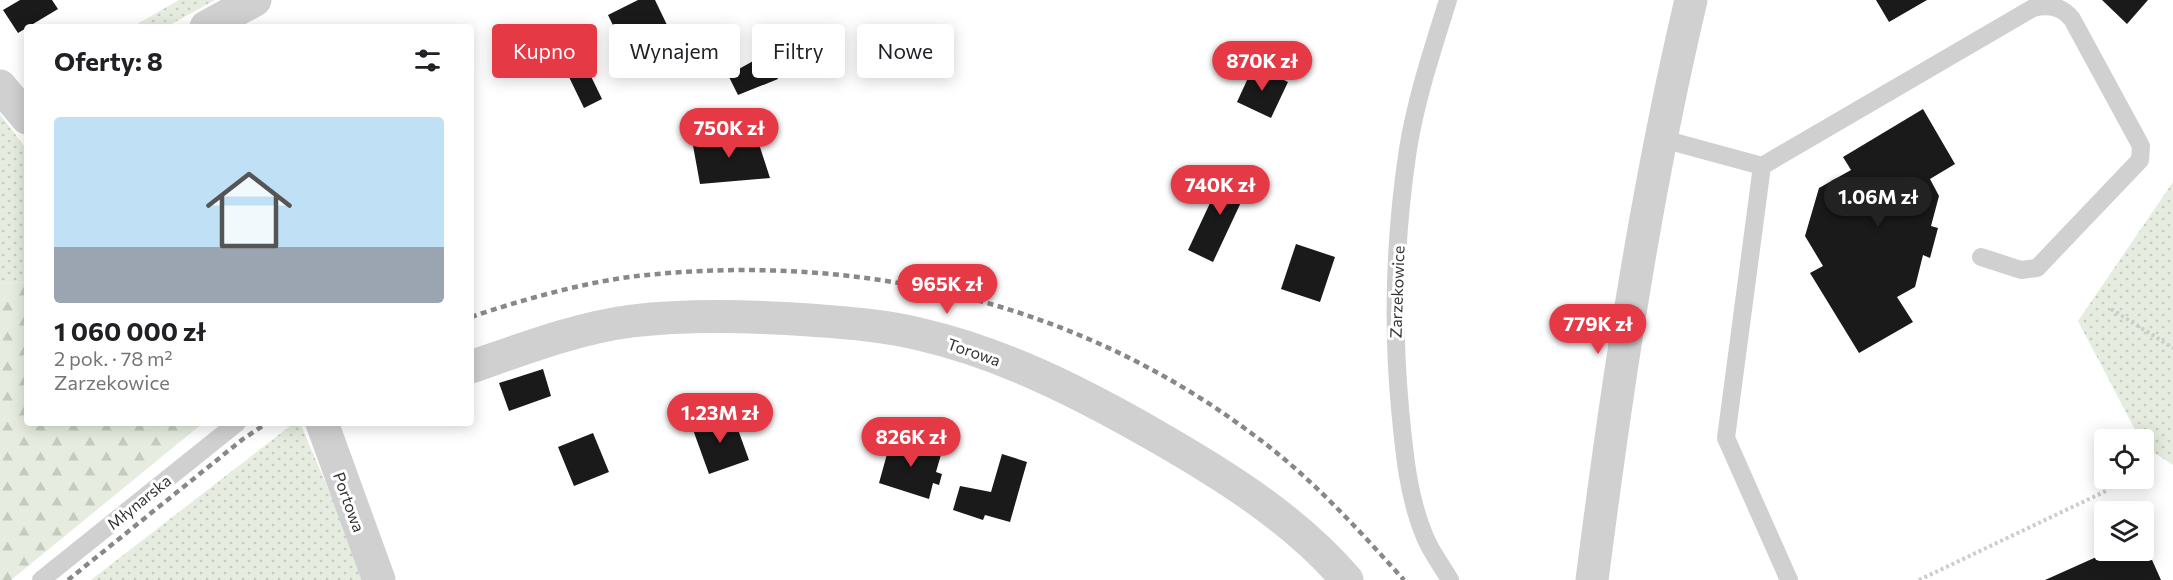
<!DOCTYPE html>
<html lang="pl">
<head>
<meta charset="utf-8">
<style>
	:root { --surface:#fff; --page:#f2f2f2; --text:#202124; --muted:#757577; --line:#e0e0e0; --accent:#e63946 }
	body { margin:0; font-family:Commissioner,sans-serif; background:var(--page); color:var(--text); height:100vh; display:flex; flex-direction:column; font-size:22px; white-space:nowrap }
	* { box-sizing:border-box; margin:0 }
	p { font-size:20px; color:var(--muted) }
	.icon { flex:none; width:33px; height:33px; fill:none; stroke:currentColor; stroke-width:2; stroke-linecap:round; stroke-linejoin:round }
	.map { position:relative; flex:1; overflow:hidden }
	.panel { position:absolute; left:24px; top:24px; width:450px; height:402px; display:flex; flex-direction:column; background:var(--surface); border-radius:6px; box-shadow:0 3px 15px #0003 }
	.panel>* { flex:none }
	.guide { position:absolute; left:492px; top:24px; width:570px; height:54px; display:flex; gap:12px }
	.tools { position:absolute; left:2094px; top:429px; display:grid; gap:12px }
	.tools a { display:grid; place-items:center; width:60px; height:60px; border-radius:6px; background:var(--surface); box-shadow:0 3px 15px #0003; font-size:30px }
	.price { position:absolute; translate:-50% -51px; padding:0 14px; border-radius:21px; background:var(--accent); color:#fff; font-size:20px; line-height:39px; filter:drop-shadow(0 2px 3px #0008) }
	.price::after { content:''; position:absolute; left:50%; top:36px; width:18px; height:14px; margin-left:-9px; background:inherit; clip-path:polygon(0 0,100% 0,50% 100%) }
	.price.active { background:#222; color:#fff }
	ul { padding:0; list-style:none }
	li { display:grid; align-content:center; gap:12px; height:318px; padding:0 30px }
	li+li { border-top:2px solid var(--line) }
	li span { display:grid; place-items:center; height:186px; border-radius:6px; color:#555 }
	li>.icon { margin-inline-start:auto }
	span .icon { width:108px; height:108px; fill:#fffc; stroke-width:1 }
	li b { font-size:26px }
	h2 { display:flex; justify-content:space-between; align-items:center; height:72px; padding:0 30px; font-size:26px }
	.chip { padding:0 21px; border-radius:6px; background:var(--surface); box-shadow:0 3px 15px #0003; font-size:21px; line-height:54px }
	.chip.active { background:var(--accent); color:#fff }
	.map>svg:first-child { display:block }
	.grass { fill:url(#grass-dots) }
	.forest { fill:url(#forest-firs) }
	.building { fill:#1a1a1a }
	.lines { fill:none; stroke-linecap:round; stroke-linejoin:round }
	.path { stroke:#cdcdcd; stroke-width:4; stroke-dasharray:3 3; stroke-linecap:butt }
	.service { stroke:#d0d0d0; stroke-width:18 }
	.minor { stroke:#d0d0d0; stroke-width:33 }
	.tertiary { stroke:#d0d0d0; stroke-width:33 }
	.rail { stroke:#888; stroke-width:4.5; stroke-dasharray:6 4.5; stroke-linecap:butt }
	.labels { text-anchor:middle; stroke-width:6; stroke-linejoin:round; paint-order:stroke }
	.street-label { font-size:16px; fill:#333; stroke:#fff }
</style>
</head>
<body>
<div class="map">
<svg width="2173" height="580" viewBox="0 0 2173 580">
	<defs>
		<pattern id="grass-dots" width="8" height="8" patternUnits="userSpaceOnUse" patternTransform="scale(1.5)"><rect width="8" height="8" fill="#e6ecdf"/><path d="M2 2h.1M6 6h.1" fill="none" stroke="#c6cbc0" stroke-width="1.8" stroke-linecap="round"/></pattern>
		<pattern id="forest-firs" width="22" height="20" patternUnits="userSpaceOnUse" patternTransform="scale(1.5)"><rect width="22" height="20" fill="#e6ecdf"/><path d="M5 1l3.5 6h-7zM16 11l3.5 6h-7z" fill="#c6cbc0"/></pattern>
	</defs>
	<rect width="100%" height="100%" fill="#fff"/>
	<g class="grass">
		<path d="M179,0H215L166,27H132Z"/>
		<path d="M0,114L27,150V282L0,284Z"/>
		<path d="M2173,182V465L2144,446V440L2140,439L2078,321Z"/>
		<path d="M294,423H300L367,580H91Z"/>
	</g>
	<path class="forest" d="M27,282V423H203L11,580H0V284Z"/>
	<g class="building">
		<path d="M20,0H52L58,9L18,33L3,10Z"/>
		<path d="M638,0H655L668,27L624,48L608,15Z"/>
		<path d="M1876,0H1927L1889,22Z"/>
		<path d="M2102,0H2148L2127,24Z"/>
		<path d="M766,54L778,79L738,95L728,75Z"/>
		<path d="M1254,65L1288,82L1271,118L1237,102Z"/>
		<path d="M586,66L602,99L584,108L568,75Z"/>
		<path d="M1923,109L1955,164L1930,179L1939,196L1931,226L1938,228L1930,258L1923,255L1915,287L1897,297L1913,322L1859,353L1810,273L1823,266L1805,236L1819,188L1851,170L1843,157Z"/>
		<path d="M745,129L747,145L759,144L770,178L700,184L692,140Z"/>
		<path d="M1226,169L1251,181L1213,262L1188,250Z"/>
		<path d="M1296,244L1335,257L1320,302L1281,289Z"/>
		<path d="M543,369L551,396L509,411L499,383Z"/>
		<path d="M732,413L749,460L709,474L692,427Z"/>
		<path d="M593,433L609,472L574,486L558,447Z"/>
		<path d="M892,436L942,451L936,472L942,474L939,485L933,483L929,499L879,483Z"/>
		<path d="M1002,454L1027,462L1010,522L985,515L983,520L953,510L960,486L991,492Z"/>
		<path d="M2144,542L2161,580H2045L2112,550H2144Z"/>
	</g>
	<g class="lines">
		<g class="path">
			<path d="M2111,309L2173,348"/>
			<path d="M1919,580L2108,490"/>
		</g>
		<g class="service">
			<path d="M1448,0C1433,48 1416,99 1408,149C1395,235 1392,322 1400,408C1404,451 1408,497 1425,537C1431,552 1442,566 1450,580"/>
			<path d="M1659,138L1762,166L2033,8C2048,4 2062,6 2072,19L2141,146L2140,160L2037,268L2021,270L1981,257"/>
			<path d="M1762,166L1726,438L1789,580"/>
			<path d="M41,580L237,423"/>
		</g>
		<g class="minor">
			<path d="M206,27L255,0"/>
			<path d="M0,86L27,118"/>
			<path d="M471,367C523,349 577,328 632,321C691,314 751,316 810,320C846,323 883,325 919,334C1003,353 1083,394 1156,436C1224,475 1296,520 1347,580"/>
			<path d="M322,423L379,580"/>
		</g>
		<path class="tertiary" d="M1592,580C1617,385 1646,191 1691,0"/>
		<g class="rail">
			<path d="M471,317C521,300 585,282 637,276C856,252 1073,300 1251,433C1309,475 1356,527 1404,580"/>
			<path d="M68,580L243,439L267,423"/>
		</g>
	</g>
	<g class="labels">
		<g class="street-label">
			<text transform="translate(1397 292) rotate(-88)" y="6">Zarzekowice</text>
			<text transform="translate(974 352) rotate(19)" y="6">Torowa</text>
			<text transform="translate(139 502) rotate(-39)" y="6">Młynarska</text>
			<text transform="translate(349 502) rotate(70)" y="6">Portowa</text>
		</g>
	</g>
</svg>
<div class="tools">
<a><svg class="icon" aria-label="locate" viewBox="0 0 24 24"><circle cx="12" cy="12" r="6"/><path d="M12 2v4M12 18v4M2 12h4M18 12h4"/></svg></a>
<a><svg class="icon" aria-label="layers" viewBox="0 0 24 24"><path d="M12 4l9 5-9 5-9-5zM3 14l9 5 9-5"/></svg></a>
</div>
<b class="price" style="left:1262px;top:92px">870K zł</b>
<b class="price" style="left:729px;top:159px">750K zł</b>
<b class="price" style="left:1220px;top:216px">740K zł</b>
<b class="price active" style="left:1878px;top:228px">1.06M zł</b>
<b class="price" style="left:947px;top:315px">965K zł</b>
<b class="price" style="left:1598px;top:355px">779K zł</b>
<b class="price" style="left:720px;top:444px">1.23M zł</b>
<b class="price" style="left:911px;top:468px">826K zł</b>
<div class="guide">
<a class="chip active">Kupno</a>
<a class="chip">Wynajem</a>
<a class="chip">Filtry</a>
<a class="chip">Nowe</a>
</div>
<section class="panel">
<h2>Oferty: 8<svg class="icon" aria-label="filters" viewBox="0 0 24 24"><path d="M4 7h16M4 17h16"/><circle cx="9" cy="7" r="2"/><circle cx="15" cy="17" r="2"/></svg></h2>
<ul>
<li><span style="background:linear-gradient(#bfe0f5 70%,#9aa5b1 0)"><svg class="icon" aria-label="home" viewBox="0 0 24 24"><path d="M3 11l9-7 9 7M6 9v11h12V9"/></svg></span><div><b>1 060 000 zł</b><p>2 pok. · 78 m²</p><p>Zarzekowice</p></div></li>
</ul>
</section>
</div>
</body>
</html>
